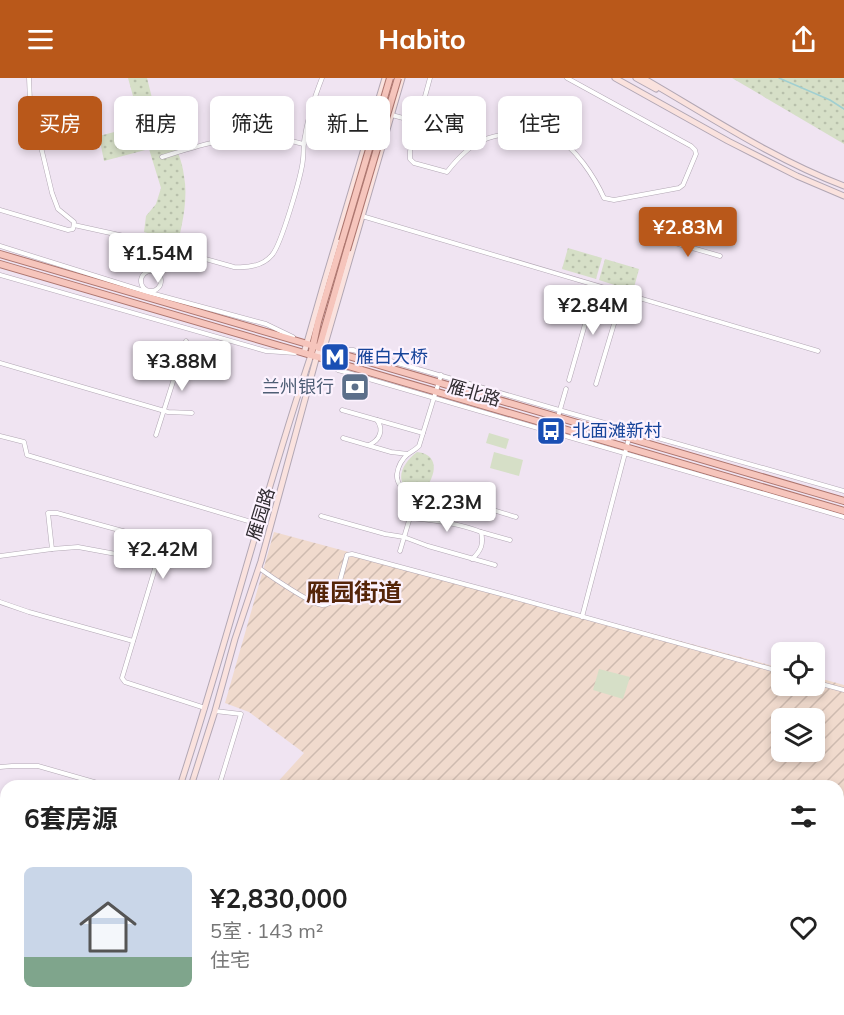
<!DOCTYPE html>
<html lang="zh">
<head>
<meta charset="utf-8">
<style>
	:root { --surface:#fff; --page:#f6f6f6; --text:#222; --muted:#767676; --line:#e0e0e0; --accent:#b9581a }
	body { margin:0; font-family:Mulish,"Noto Sans SC",sans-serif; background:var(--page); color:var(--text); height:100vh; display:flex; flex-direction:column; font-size:22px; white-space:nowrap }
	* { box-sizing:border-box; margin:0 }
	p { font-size:20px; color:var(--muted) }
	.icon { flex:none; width:33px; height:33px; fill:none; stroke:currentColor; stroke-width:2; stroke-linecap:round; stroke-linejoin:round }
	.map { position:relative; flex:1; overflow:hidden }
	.side { position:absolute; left:0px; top:702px; width:844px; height:236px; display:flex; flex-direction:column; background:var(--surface); border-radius:18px 18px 0 0; box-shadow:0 3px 9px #0003 }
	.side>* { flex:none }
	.hud { position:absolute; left:18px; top:18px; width:808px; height:54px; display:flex; gap:12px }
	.controls { position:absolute; left:771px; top:564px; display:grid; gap:12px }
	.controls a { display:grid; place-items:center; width:54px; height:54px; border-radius:9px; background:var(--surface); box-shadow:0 3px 9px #0003; font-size:30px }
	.price { position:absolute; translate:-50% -51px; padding:0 14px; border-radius:6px; background:#fff; color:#222; font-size:20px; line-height:39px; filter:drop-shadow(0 2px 3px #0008) }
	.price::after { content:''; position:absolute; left:50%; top:36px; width:18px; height:14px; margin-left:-9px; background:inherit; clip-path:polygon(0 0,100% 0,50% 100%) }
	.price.current { background:var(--accent); color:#fff }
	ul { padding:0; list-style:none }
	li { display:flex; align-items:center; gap:18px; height:150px; padding:0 24px }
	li+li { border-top:2px solid var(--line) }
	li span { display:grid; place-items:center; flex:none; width:168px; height:120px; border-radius:9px; color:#555 }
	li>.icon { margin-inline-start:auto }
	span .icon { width:72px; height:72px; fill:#fffc; stroke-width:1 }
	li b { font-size:26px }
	h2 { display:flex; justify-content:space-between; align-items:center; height:72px; padding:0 24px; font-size:26px }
	.chip { padding:0 21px; border-radius:9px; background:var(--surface); box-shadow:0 3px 9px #0003; font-size:21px; line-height:54px }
	.chip.current { background:var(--accent); color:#fff }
	header { display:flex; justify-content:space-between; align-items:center; height:78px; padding:0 24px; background:var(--accent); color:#fff; font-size:27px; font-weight:700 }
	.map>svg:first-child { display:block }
	.commercial { fill:#f2d8d3 }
	.industrial { fill:url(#industrial-furrows); fill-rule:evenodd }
	.grass { fill:url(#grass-dots) }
	.garden { fill:#d6dfc7 }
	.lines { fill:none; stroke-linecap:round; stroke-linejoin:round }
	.stream { stroke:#a0cfd1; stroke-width:1.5 }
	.street-casing { stroke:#b2a7b4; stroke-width:5 }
	.secondary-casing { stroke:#b2a7b4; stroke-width:7 }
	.primary-casing { stroke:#ad766f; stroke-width:8 }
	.street { stroke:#fff; stroke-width:4 }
	.secondary { stroke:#fae2de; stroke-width:5 }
	.primary { stroke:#f6c5bc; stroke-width:6 }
	.primary-bridge-casing { stroke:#ad766f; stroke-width:8; stroke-linecap:butt }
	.primary-bridge { stroke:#f6c5bc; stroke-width:6 }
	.labels { text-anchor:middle; stroke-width:4.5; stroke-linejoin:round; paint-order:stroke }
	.transit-label { font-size:18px; fill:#164399; stroke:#fcf2fe; text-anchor:start }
	.service-label { font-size:18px; fill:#4e5e75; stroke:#fcf2fe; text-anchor:end }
	.street-label { font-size:18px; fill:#312d32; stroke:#fcf2fe }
	.district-label { font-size:24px; font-weight:bold; fill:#552509; stroke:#fcf2fe }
</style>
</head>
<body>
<header><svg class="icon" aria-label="menu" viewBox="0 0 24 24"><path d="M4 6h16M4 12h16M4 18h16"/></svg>Habito<svg class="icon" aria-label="share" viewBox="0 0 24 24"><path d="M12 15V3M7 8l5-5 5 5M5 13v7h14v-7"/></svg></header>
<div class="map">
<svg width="844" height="937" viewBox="0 0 844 937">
	<defs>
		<pattern id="industrial-furrows" width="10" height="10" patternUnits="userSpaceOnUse" patternTransform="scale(1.5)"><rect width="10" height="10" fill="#f0dacd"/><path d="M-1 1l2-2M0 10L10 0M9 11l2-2" fill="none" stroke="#cebbb0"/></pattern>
		<pattern id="grass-dots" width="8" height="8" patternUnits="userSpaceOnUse" patternTransform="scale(1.5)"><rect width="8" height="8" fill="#d6dfc7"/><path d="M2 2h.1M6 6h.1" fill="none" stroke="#b8c0ab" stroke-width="1.8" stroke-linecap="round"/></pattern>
	</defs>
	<rect width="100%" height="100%" fill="#f0e4f2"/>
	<path class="commercial" d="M244,932H313L338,937H243Z"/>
	<g class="industrial">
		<path d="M274,454L781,590L782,608H814L815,599L844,607V833L839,851L838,708H274L304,675L249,634L225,625ZM782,640H814V674H782Z"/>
		<path d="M313,932H372L370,937H338Z"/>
		<path d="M735,932H815L814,937H741Z"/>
	</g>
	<g class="grass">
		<path d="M128,0H147L152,20L167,19L172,35C162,55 172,57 178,75C181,82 183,90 184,98C188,119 183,144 178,164L144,154L146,138L156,126L161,110L149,71L104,83L99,58L141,47Z"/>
		<path d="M732,0H844V66Z"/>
		<path d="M568,170L602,180L596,201L562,191Z"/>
		<path d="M605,181L639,191L633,213L599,202Z"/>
		<path d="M417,374C443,377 434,402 422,415C392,412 398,388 417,374Z"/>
	</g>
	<g class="garden">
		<path d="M489,355L509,361L506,371L486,365Z"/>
		<path d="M494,374L523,382L519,398L490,390Z"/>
		<path d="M599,591L630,599L623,621L593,612Z"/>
	</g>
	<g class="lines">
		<path class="stream" d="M779,0L830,22L844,31"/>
		<g class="street-casing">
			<g id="street">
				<path d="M314,24L349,32"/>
				<path d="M418,44L410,73V81L414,85L447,94C471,63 488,55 527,55C536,56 546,56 554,59C575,68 595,100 604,120L614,122L679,110L683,107L696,76L695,72L691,68L567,0"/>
				<path d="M371,48L350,41C346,34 350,28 358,28L418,44L430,0"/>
				<path d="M162,79C198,68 233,56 272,59C282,60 293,64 304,66"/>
				<path d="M0,132L68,152L73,151L74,144L58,131L52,115L30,23L29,0"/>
				<path d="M362,138L818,273"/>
				<path d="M74,147L124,158L234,189C248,190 263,188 272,177C281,167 302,96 303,81C304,73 303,65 305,58C308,38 315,18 322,0"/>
				<path d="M661,161L720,178"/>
				<path d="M0,168L147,214L266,246L293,259"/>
				<path d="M154,193L163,162"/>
				<circle cx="151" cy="203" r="10"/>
				<path d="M0,197L266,273L295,275"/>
				<path d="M334,271L353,272L559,332L844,413"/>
				<path d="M322,282L338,292L844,439"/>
				<path d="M0,285L168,334L192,335"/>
				<path d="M441,297L419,368C415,372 412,373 408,376C402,381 398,389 397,396C396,405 404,414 412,417C420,421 435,418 444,419C469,423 492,432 516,439"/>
				<path d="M569,302L596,208"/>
				<path d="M596,306L623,216"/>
				<path d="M342,332L423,355"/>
				<path d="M553,356L566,311"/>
				<path d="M156,357L186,263"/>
				<path d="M0,358L24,364L27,377L258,446"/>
				<path d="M343,360L391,374L408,376"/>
				<path d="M369,367C380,362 384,352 377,342"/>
				<path d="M321,438L385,456L404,459L428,468L495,487"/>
				<path d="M410,440C435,442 458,445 481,454C484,466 481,473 472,481"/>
				<path d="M481,454L510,462"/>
				<path d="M52,471L78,469L116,476L125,475L141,470L156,463"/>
				<path d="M400,473L416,419"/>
				<path d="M0,478L52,471L48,435H57L163,464L122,600L125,604L205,630"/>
				<path d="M259,490C270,498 311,526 322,527C328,527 331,525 335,521L347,477L352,476L501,516L782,594"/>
				<path d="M0,524L29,534L133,563"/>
				<path d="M582,539L629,360"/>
				<path d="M814,604L844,612"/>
				<path d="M215,633L241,636L219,708"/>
				<path d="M0,689L12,688H38L108,708"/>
				<path d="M838,931L844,933"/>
				<path d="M18,937L22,932"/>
				<path d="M531,937V932"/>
			</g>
		</g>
		<g class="secondary-casing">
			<g id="secondary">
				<path d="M615,0L728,63L797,98L844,118"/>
				<path d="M636,0L656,11"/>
				<path d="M643,0C709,38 773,81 844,108"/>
				<path d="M304,275L324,205L385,0"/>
				<path d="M321,280L402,0"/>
				<path d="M180,708C227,565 263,420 311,277"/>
				<path d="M191,708L215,633L235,561L261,483L319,270"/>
				<path d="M838,892L844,870"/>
				<path d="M838,919L844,900"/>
				<path d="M109,937L111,932"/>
				<path d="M121,937L123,932"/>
				<path d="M827,937L828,932"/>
				<path d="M833,937L835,932"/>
			</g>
		</g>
		<g class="primary-casing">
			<g id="primary">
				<path d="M0,176L844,423"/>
				<path d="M0,186L844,433"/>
				<path d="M319,270L347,172"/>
				<path d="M311,277L318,244L342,163"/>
			</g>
		</g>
		<use href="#street" class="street"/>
		<use href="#secondary" class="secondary"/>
		<use href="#primary" class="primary"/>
		<g class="primary-bridge-casing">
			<g id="primary-bridge">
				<path d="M342,163L390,0"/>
				<path d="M347,172L398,0"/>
			</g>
		</g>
		<use href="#primary-bridge" class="primary-bridge"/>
	</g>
	<defs>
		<g id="metro-square" transform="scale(1.5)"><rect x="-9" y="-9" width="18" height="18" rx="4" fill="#1a4fb4" stroke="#fcf2fe"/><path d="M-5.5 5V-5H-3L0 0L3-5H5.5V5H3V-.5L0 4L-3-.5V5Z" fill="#fff"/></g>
		<g id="bank-square" transform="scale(1.5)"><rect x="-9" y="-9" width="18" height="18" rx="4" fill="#5c6f8a" stroke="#fcf2fe"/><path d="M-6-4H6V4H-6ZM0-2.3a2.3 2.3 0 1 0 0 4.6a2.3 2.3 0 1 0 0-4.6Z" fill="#fff"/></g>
		<g id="bus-square" transform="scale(1.5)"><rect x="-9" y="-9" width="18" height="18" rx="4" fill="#1a4fb4" stroke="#fcf2fe"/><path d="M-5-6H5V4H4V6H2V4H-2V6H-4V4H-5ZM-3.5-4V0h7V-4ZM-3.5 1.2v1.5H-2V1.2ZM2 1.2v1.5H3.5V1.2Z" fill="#fff"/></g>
	</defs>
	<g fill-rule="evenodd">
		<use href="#metro-square" x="335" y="279"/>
		<use href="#bank-square" x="355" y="309"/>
		<use href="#bus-square" x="551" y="353"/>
	</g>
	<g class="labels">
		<g class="transit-label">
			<text x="356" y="285">雁白大桥</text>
			<text x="572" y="359">北面滩新村</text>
		</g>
		<g class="service-label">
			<text x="334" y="315">兰州银行</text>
		</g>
		<g class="street-label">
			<text transform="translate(474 315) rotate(16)" y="6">雁北路</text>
			<text transform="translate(261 436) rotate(-73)" y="6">雁园路</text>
		</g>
		<g class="district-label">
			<text x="354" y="523">雁园街道</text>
		</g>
	</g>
</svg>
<div class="controls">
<a><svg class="icon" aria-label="locate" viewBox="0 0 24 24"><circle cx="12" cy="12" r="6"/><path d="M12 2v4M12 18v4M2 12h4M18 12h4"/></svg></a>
<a><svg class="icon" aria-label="layers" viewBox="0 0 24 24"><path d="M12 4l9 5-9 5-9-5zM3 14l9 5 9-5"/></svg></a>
</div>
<b class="price current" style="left:688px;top:180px">¥2.83M</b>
<b class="price" style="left:158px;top:206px">¥1.54M</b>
<b class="price" style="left:593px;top:258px">¥2.84M</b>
<b class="price" style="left:182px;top:314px">¥3.88M</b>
<b class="price" style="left:447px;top:455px">¥2.23M</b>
<b class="price" style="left:163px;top:502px">¥2.42M</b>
<div class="hud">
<a class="chip current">买房</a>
<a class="chip">租房</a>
<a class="chip">筛选</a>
<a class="chip">新上</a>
<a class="chip">公寓</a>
<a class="chip">住宅</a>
</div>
<section class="side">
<h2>6套房源<svg class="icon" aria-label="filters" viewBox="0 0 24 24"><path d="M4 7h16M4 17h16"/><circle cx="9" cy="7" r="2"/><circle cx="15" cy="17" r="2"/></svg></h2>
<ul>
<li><span style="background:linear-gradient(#c9d6e8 75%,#7fa58c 0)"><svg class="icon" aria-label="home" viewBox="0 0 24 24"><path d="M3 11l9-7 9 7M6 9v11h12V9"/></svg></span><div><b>¥2,830,000</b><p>5室 · 143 m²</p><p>住宅</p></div><svg class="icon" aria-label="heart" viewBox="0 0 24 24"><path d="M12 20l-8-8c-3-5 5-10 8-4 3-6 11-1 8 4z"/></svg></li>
</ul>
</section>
</div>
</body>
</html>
